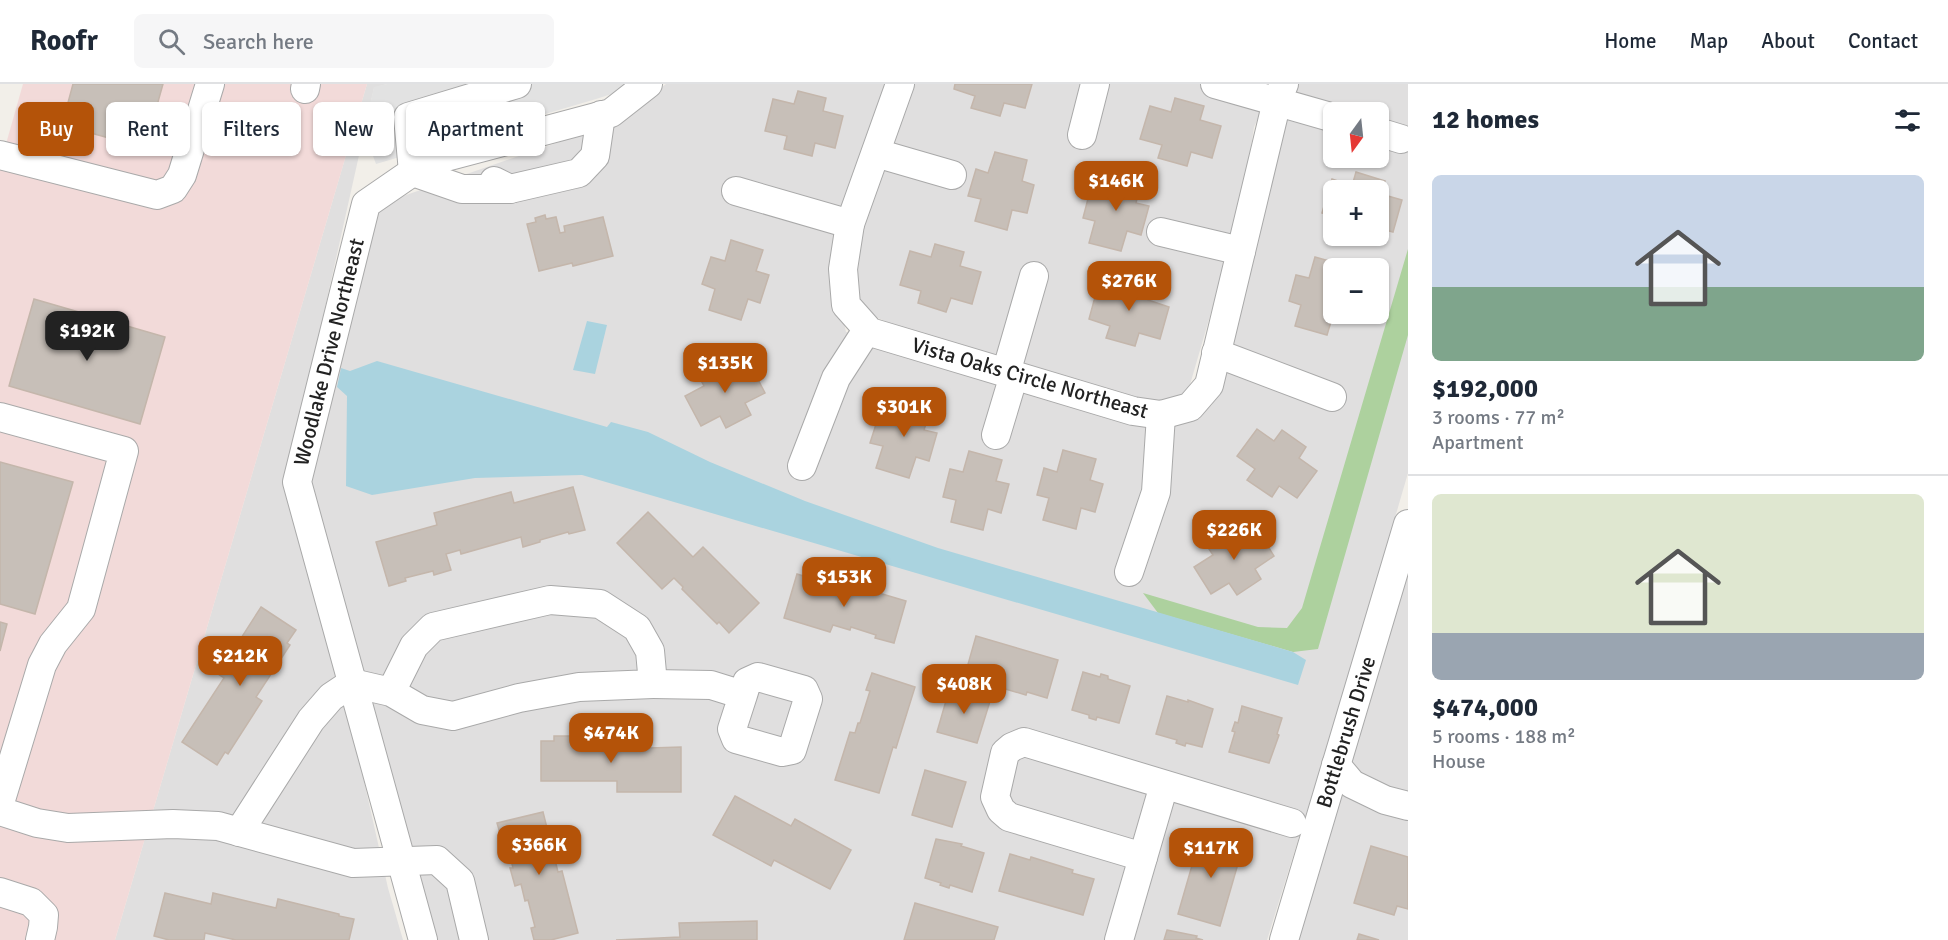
<!DOCTYPE html>
<html lang="en">
<head>
<meta charset="utf-8">
<style>
	:root { --surface:#fff; --page:#f6f6f7; --text:#1f2937; --muted:#747a83; --line:#e0e1e3; --accent:#b45309 }
	body { margin:0; font-family:Signika,sans-serif; background:var(--page); color:var(--text); height:100vh; display:flex; flex-direction:column; font-size:22px; white-space:nowrap }
	* { box-sizing:border-box; margin:0 }
	p { font-size:20px; color:var(--muted) }
	.icon { flex:none; width:33px; height:33px; fill:none; stroke:currentColor; stroke-width:2; stroke-linecap:round; stroke-linejoin:round }
	.map { position:relative; flex:1; overflow:hidden }
	.side { display:flex; flex-direction:column; background:var(--surface); width:540px }
	.side>* { flex:none }
	.hud { position:absolute; left:18px; top:18px; width:570px; height:54px; display:flex; gap:12px }
	.needle { width:39px; rotate:195deg }
	.fabs { position:absolute; left:1323px; top:18px; display:grid; gap:12px }
	.fabs a { display:grid; place-items:center; width:66px; height:66px; border-radius:9px; background:var(--surface); box-shadow:0 2px 4px #0004; font-size:30px }
	.price { position:absolute; translate:-50% -51px; padding:0 14px; border-radius:12px; background:var(--accent); color:#fff; font-size:20px; line-height:39px; filter:drop-shadow(0 2px 3px #0008) }
	.price::after { content:''; position:absolute; left:50%; top:36px; width:18px; height:14px; margin-left:-9px; background:inherit; clip-path:polygon(0 0,100% 0,50% 100%) }
	.price.on { background:#222; color:#fff }
	ul { padding:0; list-style:none }
	li { display:grid; align-content:center; gap:12px; height:318px; padding:0 24px }
	li+li { border-top:2px solid var(--line) }
	li span { display:grid; place-items:center; height:186px; border-radius:9px; color:#555 }
	li>.icon { margin-inline-start:auto }
	span .icon { width:108px; height:108px; fill:#fffc; stroke-width:1 }
	li b { font-size:26px }
	h2 { display:flex; justify-content:space-between; align-items:center; height:72px; padding:0 24px; font-size:26px }
	.pill { padding:0 21px; border-radius:9px; background:var(--surface); box-shadow:0 2px 4px #0004; font-size:21px; line-height:54px }
	.pill.on { background:var(--accent); color:#fff }
	header { display:flex; align-items:center; gap:36px; box-sizing:border-box; height:84px; padding:0 30px; background:var(--surface); border-bottom:2px solid var(--line) }
	header strong { font-size:28px }
	nav { display:flex; gap:33px; margin-inline-start:auto; font-size:21px }
	.search { width:420px; height:54px; background:var(--page); display:flex; align-items:center; gap:15px; box-sizing:border-box; padding:0 21px; border-radius:9px; color:var(--muted); font-size:22px }
	main { display:flex; flex:1; min-height:0 }
	.map>svg:first-child { display:block }
	.residential { fill:#e0dfdf; fill-rule:evenodd }
	.commercial { fill:#f2dad9 }
	.forest { fill:#add19e }
	.parking { fill:#e2e2e2 }
	.water { fill:#aad3df }
	.building { fill:#c7bfb8; stroke:#c4b6ab; stroke-width:1.5 }
	.lines { fill:none; stroke-linecap:round; stroke-linejoin:round }
	.minor-casing { stroke:#a9a9a9; stroke-width:30 }
	.minor { stroke:#fff; stroke-width:28 }
	.labels { text-anchor:middle; stroke-width:5; stroke-linejoin:round; paint-order:stroke }
	.street-label { font-size:21px; fill:#222; stroke:#fff }
</style>
</head>
<body>
<header>
<strong>Roofr</strong>
<div class="search"><svg class="icon" aria-label="search" viewBox="0 0 24 24"><circle cx="10" cy="10" r="6"/><path d="M15 15l6 6"/></svg>Search here</div>
<nav><a>Home</a><a>Map</a><a>About</a><a>Contact</a></nav>
</header>
<main>
<div class="map">
<svg width="1408" height="856" viewBox="0 0 1408 856">
	<rect width="100%" height="100%" fill="#f2efe9"/>
	<g class="residential">
		<path d="M367,0H387L374,4L286,399L349,630L388,804L403,856H115Z"/>
		<path d="M666,0H885L834,152L835,197L846,248L1095,323L1175,341L1212,321L1281,44L1298,0H1408V389L1345,605L1267,856H436L310,403L363,149L383,119L617,38ZM1334,28H1378V74H1334ZM1334,106H1378V152H1334ZM1334,184H1378V230H1334Z"/>
		<path d="M912,0H1274L1254,43L1242,122L1189,304L1174,320H1156L922,253L871,231L854,212L860,140Z"/>
		<path d="M1408,463V856H1290Z"/>
	</g>
	<path class="commercial" d="M23,0H367L115,856H0V81Z"/>
	<path class="forest" d="M1408,165V251L1318,565L1293,568L1158,529L1143,509L1258,543L1287,544L1302,524Z"/>
	<path class="parking" d="M387,0H624L618,8L596,15L376,80L364,48L374,3Z"/>
	<g class="water">
		<path d="M587,237L607,241L595,290L573,286Z"/>
		<path d="M377,277L607,343L611,338L648,348L710,378L805,417L938,464L1293,568L1306,576L1298,601L582,391L475,394L372,411L346,402L347,312L337,303L341,284L350,287Z"/>
	</g>
	<g class="building">
		<path d="M73,0H163L145,64L62,41Z"/>
		<path d="M955,0H1032L1025,24L1004,19L1000,32L971,24L975,12L954,5Z"/>
		<path d="M798,7L826,14L823,27L843,32L835,64L815,59L812,72L784,65L787,52L765,47L773,15L794,20Z"/>
		<path d="M1175,14L1204,22L1200,36L1221,42L1212,74L1191,68L1187,82L1158,74L1162,61L1140,55L1150,22L1171,28Z"/>
		<path d="M995,68L1027,76L1022,97L1034,101L1027,129L1012,126L1007,146L975,137L981,115L968,112L976,85L988,89Z"/>
		<path d="M1356,88L1385,97L1381,110L1402,116L1393,148L1378,144V106H1334V132L1322,129L1332,95L1352,102Z"/>
		<path d="M1109,89L1141,98L1136,119L1149,122L1141,151L1127,147L1121,167L1089,159L1095,137L1083,134L1090,107L1103,110Z"/>
		<path d="M545,131L546,135L556,133L560,149L565,148L564,142L603,133L613,172L573,182L572,179L539,187L527,140L536,138L535,134Z"/>
		<path d="M731,156L763,166L756,187L769,191L760,219L748,215L741,236L709,226L715,205L702,200L711,173L725,177Z"/>
		<path d="M935,160L964,168L960,182L981,188L972,220L951,214L946,228L918,219L921,207L900,201L910,167L931,173Z"/>
		<path d="M1315,173L1347,182V184H1334V230H1348L1347,235L1333,231L1327,251L1295,242L1301,221L1289,217L1296,191L1309,194Z"/>
		<path d="M1123,194L1152,203L1148,216L1169,223L1160,255L1139,249L1135,262L1106,254L1110,242L1089,235L1098,202L1119,208Z"/>
		<path d="M34,215L165,253L140,340L9,302Z"/>
		<path d="M723,277L729,289L749,278L765,309L745,319L751,331L726,344L720,332L701,342L685,312L704,302L698,291Z"/>
		<path d="M898,314L931,324L924,346L937,349L929,377L916,373L909,394L876,384L883,362L870,359L879,331L891,335Z"/>
		<path d="M1257,345L1274,357L1282,346L1306,363L1299,374L1317,387L1297,414L1279,402L1272,413L1247,396L1255,385L1237,372Z"/>
		<path d="M1063,366L1096,375L1090,396L1103,400L1095,428L1081,424L1076,445L1043,436L1049,414L1037,411L1044,384L1057,388Z"/>
		<path d="M969,367L1002,376L996,397L1009,400L1001,429L988,425L983,446L951,438L956,416L943,413L950,385L963,388Z"/>
		<path d="M0,378L73,398L35,530L0,520Z"/>
		<path d="M573,403L585,446L569,450L568,448L540,456V458L523,463L521,453L461,470L460,466L446,470L451,486L434,491L433,487L405,494L406,497L389,502L376,458L437,441L434,429L511,408L514,419Z"/>
		<path d="M648,428L693,473L703,463L759,519L729,549L719,538L717,540L682,505L683,503L674,494L662,505L617,459Z"/>
		<path d="M1230,443L1237,455L1256,443L1274,472L1255,485L1261,495L1237,511L1229,499L1211,510L1194,483L1213,471L1205,459Z"/>
		<path d="M797,490L843,504L845,499L906,517L894,559L875,554L876,551L851,543L850,546L833,541L830,548L784,534Z"/>
		<path d="M261,523L296,546L287,559L290,561L256,613L262,617L228,670L225,668L217,681L182,658L224,594L218,590Z"/>
		<path d="M0,538L7,540L0,567Z"/>
		<path d="M976,552L1058,576L1047,614L1027,608L1026,611L985,599L986,597L965,591Z"/>
		<path d="M1083,588L1100,593L1101,590L1108,592V595L1130,602L1119,639L1097,633L1096,636L1089,634V631L1072,626Z"/>
		<path d="M872,589L915,603L896,664L893,663L879,709L835,696L850,648L855,649L858,639H860L870,607L866,606Z"/>
		<path d="M950,603L991,614L977,659L937,648Z"/>
		<path d="M1167,612L1188,618V616L1213,625L1202,663L1186,659L1185,662L1176,659L1177,656L1156,650Z"/>
		<path d="M1242,622L1282,634L1277,650L1279,651L1269,679L1229,668L1235,648L1232,647L1235,638L1238,639Z"/>
		<path d="M554,652H603L604,657L617,656V665L681,663V708H617V697H541V657H554Z"/>
		<path d="M925,686L966,698L952,743L912,731Z"/>
		<path d="M735,712L791,742L795,735L851,766L830,805L774,776L771,782L713,751Z"/>
		<path d="M543,728L558,788L562,787L578,849L551,856H534L531,844L535,843L528,816L525,817L521,800L515,802L510,784H513L506,755L502,756L497,739Z"/>
		<path d="M1202,747L1244,759L1220,842L1178,830Z"/>
		<path d="M936,755L962,760L961,762L984,769L972,808L950,801L949,804L940,801L941,799L925,794Z"/>
		<path d="M1371,762L1408,773V825L1397,822L1394,831L1354,819Z"/>
		<path d="M1010,770L1030,776L1031,773L1073,786L1072,789L1094,795L1083,831L999,807Z"/>
		<path d="M165,809L211,820L213,809L276,824L278,815L339,830V832L354,835L349,856H236L205,849L204,856H169L154,852Z"/>
		<path d="M915,819L998,843L994,856H904Z"/>
		<path d="M757,837V856H616L680,853L679,839Z"/>
		<path d="M1167,846L1197,852L1196,854L1203,856H1164Z"/>
		<path d="M1359,850L1379,856H1357Z"/>
	</g>
	<g class="lines">
		<g class="minor-casing">
			<g id="minor">
				<path d="M900,0L850,140L843,185L846,221L870,248L1133,327L1161,331L1190,323L1209,301L1277,17L1284,0"/>
				<path d="M1215,0L1334,34"/>
				<path d="M305,5L306,0"/>
				<path d="M1378,48L1401,55"/>
				<path d="M1082,51L1095,0"/>
				<path d="M876,69L952,91"/>
				<path d="M0,71L157,111L173,105L182,91L210,0"/>
				<path d="M494,97L510,105L579,89L595,72L601,31"/>
				<path d="M510,105H462L413,88L408,33L517,0"/>
				<path d="M736,107L850,140"/>
				<path d="M1161,148L1241,167"/>
				<path d="M1216,269L1332,313"/>
				<path d="M1006,289L1034,192"/>
				<path d="M0,333L124,367L81,525L53,560L42,581L0,719"/>
				<path d="M996,351L1014,291"/>
				<path d="M802,382L836,294L867,246"/>
				<path d="M1129,488L1156,408L1161,331"/>
				<path d="M653,600L711,601L743,611L732,645L736,655L782,668L792,666L808,615L804,606L758,593L747,598L743,611"/>
				<path d="M1336,681L1352,700L1385,716L1408,722"/>
				<path d="M0,727L37,739L68,744L173,740L218,742L353,779L437,776L460,797L474,856"/>
				<path d="M239,748L311,636L331,613L352,599L391,608L422,626L453,632L519,614L579,603L653,600L650,567L637,544L600,520L550,516L433,543L414,562L391,608"/>
				<path d="M1143,773L1009,733L1001,726L995,713L1005,669L1012,663L1024,658L1292,739"/>
				<path d="M0,808L31,818L44,831L43,843L40,856"/>
				<path d="M423,856L297,398L366,120L427,78L611,29L648,0"/>
				<path d="M1119,856L1164,701"/>
				<path d="M1284,856L1408,440"/>
			</g>
		</g>
		<use href="#minor" class="minor"/>
	</g>
	<g class="labels">
		<g class="street-label">
			<text transform="translate(329 268) rotate(-76)" y="7">Woodlake Drive Northeast</text>
			<text transform="translate(1030 294) rotate(16)" y="7">Vista Oaks Circle Northeast</text>
			<text transform="translate(1346 648) rotate(-73)" y="7">Bottlebrush Drive</text>
		</g>
	</g>
</svg>
<div class="fabs">
<a><svg class="needle" viewBox="-14 -14 28 28"><path d="M0-13l5 13h-10z" fill="#e53935"/><path d="M0 13l5-13h-10z" fill="#747a83"/></svg></a>
<a>+</a>
<a>−</a>
</div>
<b class="price" style="left:1116px;top:128px">$146K</b>
<b class="price" style="left:1129px;top:228px">$276K</b>
<b class="price on" style="left:87px;top:278px">$192K</b>
<b class="price" style="left:725px;top:310px">$135K</b>
<b class="price" style="left:904px;top:354px">$301K</b>
<b class="price" style="left:1234px;top:477px">$226K</b>
<b class="price" style="left:844px;top:524px">$153K</b>
<b class="price" style="left:240px;top:603px">$212K</b>
<b class="price" style="left:964px;top:631px">$408K</b>
<b class="price" style="left:611px;top:680px">$474K</b>
<b class="price" style="left:539px;top:792px">$366K</b>
<b class="price" style="left:1211px;top:795px">$117K</b>
<div class="hud">
<a class="pill on">Buy</a>
<a class="pill">Rent</a>
<a class="pill">Filters</a>
<a class="pill">New</a>
<a class="pill">Apartment</a>
</div>
</div>
<section class="side">
<h2>12 homes<svg class="icon" aria-label="filters" viewBox="0 0 24 24"><path d="M4 7h16M4 17h16"/><circle cx="9" cy="7" r="2"/><circle cx="15" cy="17" r="2"/></svg></h2>
<ul>
<li><span style="background:linear-gradient(#c9d6e8 60%,#7fa58c 0)"><svg class="icon" aria-label="home" viewBox="0 0 24 24"><path d="M3 11l9-7 9 7M6 9v11h12V9"/></svg></span><div><b>$192,000</b><p>3 rooms · 77 m²</p><p>Apartment</p></div></li>
<li><span style="background:linear-gradient(#dfe7d0 75%,#9aa5b1 0)"><svg class="icon" aria-label="home" viewBox="0 0 24 24"><path d="M3 11l9-7 9 7M6 9v11h12V9"/></svg></span><div><b>$474,000</b><p>5 rooms · 188 m²</p><p>House</p></div></li>
</ul>
</section>
</main>
</body>
</html>
